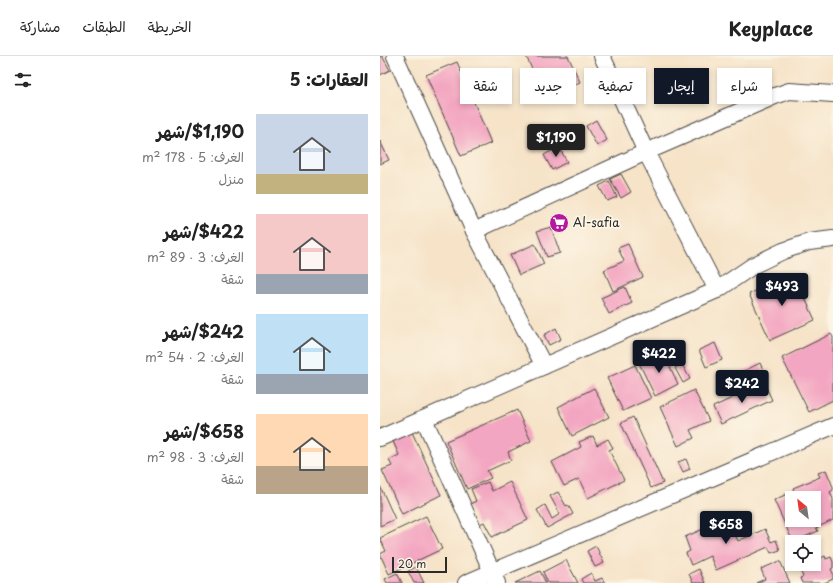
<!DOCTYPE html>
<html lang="ar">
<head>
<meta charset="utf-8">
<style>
	:root { --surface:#fff; --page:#f6f6f6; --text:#222; --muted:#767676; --line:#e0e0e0; --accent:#111827 }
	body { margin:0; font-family:"Playpen Sans","Playpen Sans Arabic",sans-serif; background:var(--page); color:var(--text); direction:rtl; height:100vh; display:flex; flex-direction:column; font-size:15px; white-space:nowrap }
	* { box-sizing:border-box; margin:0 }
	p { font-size:13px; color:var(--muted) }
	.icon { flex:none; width:22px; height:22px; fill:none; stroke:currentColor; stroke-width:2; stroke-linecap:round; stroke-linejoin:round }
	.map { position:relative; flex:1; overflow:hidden; direction:ltr }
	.sheet { display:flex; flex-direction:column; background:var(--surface); width:380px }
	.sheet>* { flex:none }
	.guide { position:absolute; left:12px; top:12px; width:380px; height:36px; direction:rtl; display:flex; gap:8px }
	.needle { width:26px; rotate:331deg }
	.tools { position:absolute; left:405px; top:435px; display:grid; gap:8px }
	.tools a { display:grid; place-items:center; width:36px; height:36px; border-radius:0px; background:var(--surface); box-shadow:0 2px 6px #0003; font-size:20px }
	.scale { position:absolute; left:12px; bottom:10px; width:55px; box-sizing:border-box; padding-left:4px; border:2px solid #2b2b2b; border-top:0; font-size:11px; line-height:14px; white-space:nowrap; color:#2b2b2b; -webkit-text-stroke:3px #fcf5e5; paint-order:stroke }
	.price { position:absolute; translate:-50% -34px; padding:0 9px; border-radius:4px; background:var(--accent); color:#fff; font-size:13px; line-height:26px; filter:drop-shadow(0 1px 2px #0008) }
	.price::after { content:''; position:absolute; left:50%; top:24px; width:12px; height:9px; margin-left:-6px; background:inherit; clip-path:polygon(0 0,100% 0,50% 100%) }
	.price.selected { background:#222; color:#fff }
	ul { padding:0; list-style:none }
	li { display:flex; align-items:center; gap:12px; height:100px; padding:0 12px }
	li span { display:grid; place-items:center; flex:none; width:112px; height:80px; border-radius:0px; color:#555 }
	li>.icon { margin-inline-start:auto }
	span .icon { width:48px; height:48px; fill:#fffc; stroke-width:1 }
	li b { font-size:17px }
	h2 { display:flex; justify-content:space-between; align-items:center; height:48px; padding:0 12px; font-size:17px }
	.chip { padding:0 14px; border-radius:0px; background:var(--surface); box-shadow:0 2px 6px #0003; font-size:14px; line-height:36px }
	.chip.selected { background:var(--accent); color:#fff }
	header { display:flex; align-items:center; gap:24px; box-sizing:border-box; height:56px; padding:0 20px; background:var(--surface); border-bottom:1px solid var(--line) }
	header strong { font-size:19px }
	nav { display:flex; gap:22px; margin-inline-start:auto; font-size:14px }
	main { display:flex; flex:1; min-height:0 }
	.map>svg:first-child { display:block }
	.building { fill:#f3a6c1; fill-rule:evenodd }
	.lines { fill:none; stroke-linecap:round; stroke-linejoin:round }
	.minor-casing { stroke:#494743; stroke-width:18 }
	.minor { stroke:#fff; stroke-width:16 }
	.labels { text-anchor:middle; stroke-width:3.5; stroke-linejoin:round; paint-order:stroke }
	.poi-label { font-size:12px; fill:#2b2b2b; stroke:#fcf5e5; text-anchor:start }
</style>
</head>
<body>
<header>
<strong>Keyplace</strong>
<nav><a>الخريطة</a><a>الطبقات</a><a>مشاركة</a></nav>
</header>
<main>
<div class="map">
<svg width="453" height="527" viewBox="0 0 453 527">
	<rect width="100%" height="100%" fill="#fcf5e5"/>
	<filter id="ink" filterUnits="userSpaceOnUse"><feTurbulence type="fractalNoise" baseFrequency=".025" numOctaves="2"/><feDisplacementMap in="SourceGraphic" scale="8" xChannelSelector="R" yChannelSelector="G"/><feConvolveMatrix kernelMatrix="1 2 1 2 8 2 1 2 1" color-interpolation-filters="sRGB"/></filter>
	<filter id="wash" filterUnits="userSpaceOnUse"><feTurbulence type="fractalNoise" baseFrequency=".012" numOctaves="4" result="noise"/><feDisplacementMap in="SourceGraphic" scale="16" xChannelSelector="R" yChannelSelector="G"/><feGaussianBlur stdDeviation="0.9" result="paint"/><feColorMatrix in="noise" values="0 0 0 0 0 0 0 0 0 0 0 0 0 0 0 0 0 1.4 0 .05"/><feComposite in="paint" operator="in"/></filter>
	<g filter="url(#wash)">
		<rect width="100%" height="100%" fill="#f6e3c8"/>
		<g id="blocks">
			<g class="building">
				<path d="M0,0H2L10,14L0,19Z"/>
				<path d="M146,0H188L200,26L165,42Z"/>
				<path d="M77,6L111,87L81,100L46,19Z"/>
				<path d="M216,64L227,84L217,90L206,70Z"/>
				<path d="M0,85L9,104L0,108Z"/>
				<path d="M179,91L187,106L172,114L164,99Z"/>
				<path d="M241,118L251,136L241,142L230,123Z"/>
				<path d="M229,125L237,141L227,145L219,130Z"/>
				<path d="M171,171L180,197L167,201L157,175Z"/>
				<path d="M155,188L164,208L139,219L130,199Z"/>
				<path d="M248,188L263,221L233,235L224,214L244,205L238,192Z"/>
				<path d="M414,218L435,264L390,284L369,238Z"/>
				<path d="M245,231L252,247L229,258L221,242Z"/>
				<path d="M176,272L181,283L169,289L164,279Z"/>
				<path d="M451,278L453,281V344L429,356L402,302Z"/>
				<path d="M335,287L342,304L326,311L319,294Z"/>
				<path d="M283,296L298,328L275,340L259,307Z"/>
				<path d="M380,307L387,322L367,332L360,317Z"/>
				<path d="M302,308L310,323L303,327L295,312Z"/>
				<path d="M255,309L271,342L243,355L227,322Z"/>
				<path d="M384,327L392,344L341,368L333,351Z"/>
				<path d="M214,332L229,361L192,380L178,351Z"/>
				<path d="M314,334L329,365L310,374L314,382L298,390L280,351Z"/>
				<path d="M137,354L151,385L128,396L131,404L107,415L111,422L87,433L66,385Z"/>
				<path d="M253,361L283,427L271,432L241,367Z"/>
				<path d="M31,374L61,439L22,458L2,414L12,410L9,404L19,399L12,383Z"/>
				<path d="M213,380L217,389L228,383L233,392L229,394L244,424L208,442L199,423L184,430L172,406L201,391L199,386Z"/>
				<path d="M306,403L310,413L303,416L298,406Z"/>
				<path d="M446,414L453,431V434L450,436L453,443V464L436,472L438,475L413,486L394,444L414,435L413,432L440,421L438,417ZM412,442H434V464H412Z"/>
				<path d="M108,426L112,435L130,426L148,464L112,481L104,466L98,469L88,449L96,445L91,433Z"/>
				<path d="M0,430L15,463L0,470Z"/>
				<path d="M178,436L186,450L188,449L193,458L167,472L157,454L165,449L172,463L180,458L170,440Z"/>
				<path d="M46,460L62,493L9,518L0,498L6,495L0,482Z"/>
				<path d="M348,462L358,485L385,473L391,486L396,484L400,494L391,497L388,491L336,514L330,500L311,509L306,497L310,495L305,481Z"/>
				<path d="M216,490L224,507L215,511L207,495Z"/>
				<path d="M445,500L446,503L451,501L453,506V512L451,513L453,517V523L444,527H422L420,522L423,521L419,512L427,508H434V505Z"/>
				<path d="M186,504L198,527H168L163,516Z"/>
				<path d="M400,505L410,527H376L385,523L381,513Z"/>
				<path d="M36,511L44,527H34L28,515Z"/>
				<path d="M319,513L325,527H313L309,518Z"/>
				<path d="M160,515L166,527H135Z"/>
				<path d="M17,517L22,527H7L5,523Z"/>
				<path d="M211,517L215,525L222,522L225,527H203L201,523Z"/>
			</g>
		</g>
	</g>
	<g filter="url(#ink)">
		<use href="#blocks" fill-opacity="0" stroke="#494743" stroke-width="1"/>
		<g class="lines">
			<g class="minor-casing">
				<g id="minor">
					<path d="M15,0L94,175L164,310"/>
					<path d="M222,0L266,96L337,234"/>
					<path d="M94,175L266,96L395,40L409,35L453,38"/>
					<path d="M44,363L117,527"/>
					<path d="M0,382L337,234L374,209L403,195L429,186L453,183"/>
					<path d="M86,527L453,370"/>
				</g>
			</g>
			<use href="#minor" class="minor"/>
		</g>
	</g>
	<defs>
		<g id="supermarket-disc" transform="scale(1)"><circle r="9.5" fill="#b5179e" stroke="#fcf5e5"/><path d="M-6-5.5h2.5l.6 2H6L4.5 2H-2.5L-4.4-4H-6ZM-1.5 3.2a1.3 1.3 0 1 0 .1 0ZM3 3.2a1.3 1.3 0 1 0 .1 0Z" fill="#fff"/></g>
	</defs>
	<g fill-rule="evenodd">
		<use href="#supermarket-disc" x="179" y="167"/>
	</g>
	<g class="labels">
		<g class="poi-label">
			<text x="193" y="171">Al-safia</text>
		</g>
	</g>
</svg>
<div class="tools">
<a><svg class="needle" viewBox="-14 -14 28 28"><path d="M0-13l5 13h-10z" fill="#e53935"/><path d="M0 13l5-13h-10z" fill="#767676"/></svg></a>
<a><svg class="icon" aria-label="locate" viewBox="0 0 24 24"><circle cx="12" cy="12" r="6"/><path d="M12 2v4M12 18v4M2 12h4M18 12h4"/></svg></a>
</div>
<div class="scale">20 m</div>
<b class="price selected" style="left:176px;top:102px">$1,190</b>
<b class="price" style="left:402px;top:251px">$493</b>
<b class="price" style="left:279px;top:318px">$422</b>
<b class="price" style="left:362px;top:348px">$242</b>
<b class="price" style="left:346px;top:489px">$658</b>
<div class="guide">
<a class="chip">شراء</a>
<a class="chip selected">إيجار</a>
<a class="chip">تصفية</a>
<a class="chip">جديد</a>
<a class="chip">شقة</a>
</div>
</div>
<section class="sheet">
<h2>العقارات: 5<svg class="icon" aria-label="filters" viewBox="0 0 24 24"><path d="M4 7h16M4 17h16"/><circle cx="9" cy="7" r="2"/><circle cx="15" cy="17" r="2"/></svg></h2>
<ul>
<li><span style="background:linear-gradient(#c9d6e8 75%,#c2b280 0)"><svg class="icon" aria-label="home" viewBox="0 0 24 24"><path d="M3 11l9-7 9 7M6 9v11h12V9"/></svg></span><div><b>$1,190/شهر</b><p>الغرف: 5 · 178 m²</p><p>منزل</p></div></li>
<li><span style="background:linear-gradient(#f6c9c9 75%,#9aa5b1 0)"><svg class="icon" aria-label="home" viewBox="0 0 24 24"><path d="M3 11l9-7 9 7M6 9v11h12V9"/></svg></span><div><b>$422/شهر</b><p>الغرف: 3 · 89 m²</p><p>شقة</p></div></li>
<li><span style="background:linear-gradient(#bfe0f5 75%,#9aa5b1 0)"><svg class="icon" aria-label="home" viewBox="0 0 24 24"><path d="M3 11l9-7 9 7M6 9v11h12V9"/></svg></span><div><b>$242/شهر</b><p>الغرف: 2 · 54 m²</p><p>شقة</p></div></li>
<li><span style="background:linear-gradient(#ffd9b3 65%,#b9a48a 0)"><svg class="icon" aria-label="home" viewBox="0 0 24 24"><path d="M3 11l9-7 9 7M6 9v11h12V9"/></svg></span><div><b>$658/شهر</b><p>الغرف: 3 · 98 m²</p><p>شقة</p></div></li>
</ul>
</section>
</main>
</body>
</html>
